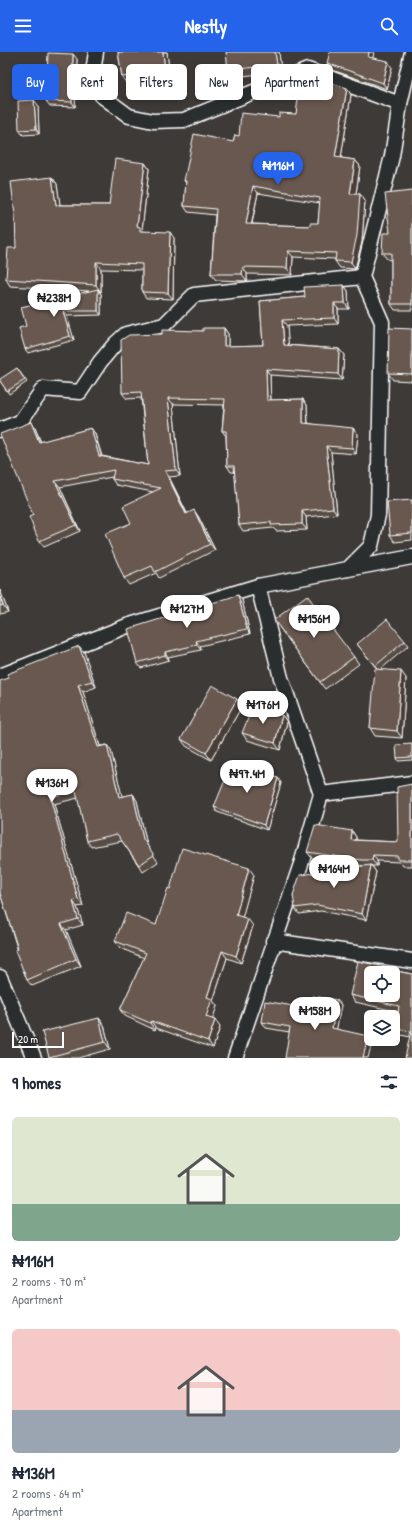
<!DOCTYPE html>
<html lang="en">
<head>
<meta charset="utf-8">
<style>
	:root { --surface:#fff; --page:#f2f2f3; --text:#1f2937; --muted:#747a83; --accent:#2563eb }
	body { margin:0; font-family:"Patrick Hand",sans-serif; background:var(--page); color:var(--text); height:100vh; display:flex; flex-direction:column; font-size:15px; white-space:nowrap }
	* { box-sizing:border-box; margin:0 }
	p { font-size:13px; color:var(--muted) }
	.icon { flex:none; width:22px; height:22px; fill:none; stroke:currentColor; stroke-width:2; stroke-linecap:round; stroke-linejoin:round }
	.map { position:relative; height:1006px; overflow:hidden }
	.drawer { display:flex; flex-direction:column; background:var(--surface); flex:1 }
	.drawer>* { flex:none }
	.banner { position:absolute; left:12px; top:12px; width:388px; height:36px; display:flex; gap:8px }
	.buttons { position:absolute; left:364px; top:914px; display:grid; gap:8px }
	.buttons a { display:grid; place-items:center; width:36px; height:36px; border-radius:6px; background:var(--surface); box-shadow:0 2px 6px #0003; font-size:20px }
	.scale { position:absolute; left:12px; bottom:10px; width:52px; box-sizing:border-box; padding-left:4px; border:2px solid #fff; border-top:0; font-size:11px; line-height:14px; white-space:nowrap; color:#fff; -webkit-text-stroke:3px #2a2d2e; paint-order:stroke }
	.price { position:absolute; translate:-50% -34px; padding:0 9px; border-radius:14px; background:#fff; color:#222; font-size:13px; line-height:26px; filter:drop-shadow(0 1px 2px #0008) }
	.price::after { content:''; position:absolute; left:50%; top:24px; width:12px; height:9px; margin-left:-6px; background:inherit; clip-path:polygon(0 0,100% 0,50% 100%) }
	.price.selected { background:var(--accent); color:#fff }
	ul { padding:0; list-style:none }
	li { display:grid; align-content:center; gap:8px; height:212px; padding:0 12px }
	li span { display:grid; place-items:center; height:124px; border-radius:6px; color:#555 }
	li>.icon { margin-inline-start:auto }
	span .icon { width:72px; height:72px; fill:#fffc; stroke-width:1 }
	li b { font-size:17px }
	h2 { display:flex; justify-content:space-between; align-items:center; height:48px; padding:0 12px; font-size:17px }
	.pill { padding:0 14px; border-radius:6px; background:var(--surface); box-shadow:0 2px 6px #0003; font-size:14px; line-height:36px }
	.pill.selected { background:var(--accent); color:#fff }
	header { display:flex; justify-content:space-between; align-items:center; height:52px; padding:0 12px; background:var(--accent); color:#fff; font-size:18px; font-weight:700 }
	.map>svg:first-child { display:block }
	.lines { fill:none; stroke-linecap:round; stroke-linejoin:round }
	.minor-casing { stroke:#fff; stroke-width:17 }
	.minor { stroke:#2a2d2e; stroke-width:14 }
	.wall { fill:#594d44; stroke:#fff; fill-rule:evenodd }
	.shaded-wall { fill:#493e37; stroke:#fff }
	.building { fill:#68594f; stroke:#fff; fill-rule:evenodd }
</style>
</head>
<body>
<header><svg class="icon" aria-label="menu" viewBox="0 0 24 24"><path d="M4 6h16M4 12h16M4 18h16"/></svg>Nestly<svg class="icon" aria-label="search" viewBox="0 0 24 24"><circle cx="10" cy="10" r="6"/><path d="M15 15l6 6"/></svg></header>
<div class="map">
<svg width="412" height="1006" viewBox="0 0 412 1006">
	<rect width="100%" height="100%" fill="#3d3a38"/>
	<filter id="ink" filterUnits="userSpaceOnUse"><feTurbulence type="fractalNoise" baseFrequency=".025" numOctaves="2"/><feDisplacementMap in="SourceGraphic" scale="8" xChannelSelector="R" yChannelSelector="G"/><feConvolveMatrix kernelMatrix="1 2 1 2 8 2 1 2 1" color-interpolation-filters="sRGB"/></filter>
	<g filter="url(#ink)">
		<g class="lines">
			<g class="minor-casing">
				<g id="minor">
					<path d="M96,0L93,20L102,44L129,64L153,69L184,68L308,18L400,52"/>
					<path d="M0,378L20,370L43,337L80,340L100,310L115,292L126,282L164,273L194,243L362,225"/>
					<path d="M348,517L412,505"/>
					<path d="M0,624L127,574L258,534L348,517L371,494L378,463L382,270L362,225L392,104L400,52L412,0"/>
					<path d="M321,742L412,731"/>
					<path d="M273,889L412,909"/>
					<path d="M0,925L34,1006"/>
					<path d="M235,1006L302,809L321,742L281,626L258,534"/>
				</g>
			</g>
			<use href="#minor" class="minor"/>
		</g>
		<g class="wall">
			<path d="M118,0H167L170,27L127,32L122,25Z"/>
			<path d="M279,0L281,20L232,25L228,18Z"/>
			<path d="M373,6L392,16L387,37L332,18L327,11Z"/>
			<path d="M77,7L75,55L50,54L46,49Z"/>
			<path d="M322,34L347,36L351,43L341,106L355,108L360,114L356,142H360L365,149L362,190L355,217L340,216L335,209V207L293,205L292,223L247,222V229L216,228L211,222L215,163L188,160L184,154L186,131L184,129L233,90L239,84L279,65L296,62ZM258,141L320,151L318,171L310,174L252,172Z"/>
			<path d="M38,53L39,82L23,83L19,78Z"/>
			<path d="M145,111L149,117L142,178L143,179L174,186L173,247L146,246L142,240V218L101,217V240H100L101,242V263L67,264L74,288L28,301L25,297L26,274L89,239L10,234L6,227L16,196L52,125L57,132L60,153H109Z"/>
			<path d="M412,139V258H395L391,252V208L387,207L382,201L390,181Z"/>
			<path d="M344,233L348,239L349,257H338V272L287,274L288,293L339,297L344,303L342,328L270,323L271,348L303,347L307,353L308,371L358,382L356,402L331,400L337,462L306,465L307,478L276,479L273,476L243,479L239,473L235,420H231L227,414L226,384L222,379L224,353L173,352L180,424L169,425L187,461L198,464L215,498L159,526L156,521L129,533L124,526L131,471L153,440L116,433L112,427V425L60,435L80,479L44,495L39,489L33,463L35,376L41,390L91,376L95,382L102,404L148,413L141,346L127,347L122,341L162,282L203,279L224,276L228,282V294L263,293L260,249L305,245Z"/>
			<path d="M412,277V329L393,328L388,321Z"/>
			<path d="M17,316L27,330L9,342L0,329Z"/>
			<path d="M412,448V488L395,490L390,483Z"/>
			<path d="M0,538L8,560L0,562Z"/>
			<path d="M238,543L242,548L250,582L200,594L201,598L168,605L169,608L141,616L137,611Z"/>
			<path d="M279,575L354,605L359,612L325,637Z"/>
			<path d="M405,589L408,594L380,618L406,626L402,686L375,684L370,676L377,617L357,592Z"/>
			<path d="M84,600L96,635L83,640L100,694L107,693L111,699L122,745L133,742L137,749L147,793L158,810L143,820L122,789L91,795L87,789L78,746L54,752L83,854L77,855L83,873L66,878L81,914L32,934L27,928L0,841Z"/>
			<path d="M237,647L242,654L211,708L186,694L181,687Z"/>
			<path d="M282,663L287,670L280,698L247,688L242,681Z"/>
			<path d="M412,692V708L398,709L397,706Z"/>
			<path d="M251,719L278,726L281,731L267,778L217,760L214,755Z"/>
			<path d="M412,732V814H403L400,810L377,809V814H372L376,820L366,868L321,859L299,862L295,856L365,814L312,806L307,800L352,779L356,785V788L398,790Z"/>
			<path d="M254,823L242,865L253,874L241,911L227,906L213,949L217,954L212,967L220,975L213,996L156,976L155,978L125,964L120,958L144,906L120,896L115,889L156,873L170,837Z"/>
			<path d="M387,917L412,922V1006L410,985L401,983L396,977L399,960L355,950L350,943Z"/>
			<path d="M337,948L341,953L336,977L372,990L289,980L266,976L262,970L310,957Z"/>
			<path d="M99,966L104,973L110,997L78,1006H49V1005Z"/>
		</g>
		<g class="shaded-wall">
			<path d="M163,0H167L170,27L165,20Z"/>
			<path d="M275,0H279L281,20L277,13Z"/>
			<path d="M369,0H374L372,11L368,5Z"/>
			<path d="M73,2L77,7L75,55L72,50Z"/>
			<path d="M388,9L392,16L387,37L383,31Z"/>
			<path d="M347,36L351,43L340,112L335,105Z"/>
			<path d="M34,48L38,53L39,82L36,77Z"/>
			<path d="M355,108L360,114L355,148L350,142Z"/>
			<path d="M145,111L149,117L142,178L145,181L144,185L137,174Z"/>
			<path d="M52,125L57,132L61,159L56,153Z"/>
			<path d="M253,134L258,141L250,179L246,172Z"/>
			<path d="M360,142L365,149L362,190L355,217L351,210Z"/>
			<path d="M170,180L174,186L173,247L168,241Z"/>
			<path d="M288,199L293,205L292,223L287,216Z"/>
			<path d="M96,210L101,217V240L96,233Z"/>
			<path d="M243,215L247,222V229L242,222Z"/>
			<path d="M344,233L348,239L349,257L345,251Z"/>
			<path d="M98,237L101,242V263L98,259Z"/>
			<path d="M334,251L338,257V272L334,266Z"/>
			<path d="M63,259L67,264L74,288L70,284Z"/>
			<path d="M282,268L287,274L289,299L284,293Z"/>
			<path d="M224,276L228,282V300L224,294Z"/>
			<path d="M339,297L344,303L342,328L338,322Z"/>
			<path d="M266,317L270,323L271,354L267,348Z"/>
			<path d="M168,346L173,352L180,424L176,418Z"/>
			<path d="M303,347L307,353L308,377L303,371Z"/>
			<path d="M31,370L35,376L43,396L39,390Z"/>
			<path d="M91,376L95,382L103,410L99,404Z"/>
			<path d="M353,376L358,382L356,402L352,396Z"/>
			<path d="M326,394L331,400L337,462L333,456Z"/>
			<path d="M165,419L169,425L190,468L186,462Z"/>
			<path d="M55,429L60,435L80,479L76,473Z"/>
			<path d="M194,458L198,464L215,498L210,492Z"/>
			<path d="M302,459L306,465L307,478L302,472Z"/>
			<path d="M0,538L8,560L3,553L0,545Z"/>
			<path d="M238,543L242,548L250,582L247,577Z"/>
			<path d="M196,589L200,594L201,598L197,593Z"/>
			<path d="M79,594L84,600L96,635L92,629Z"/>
			<path d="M165,600L168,605L169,608L165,603Z"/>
			<path d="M401,619L406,626L402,686L397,679Z"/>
			<path d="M78,633L83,640L102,701L98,695Z"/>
			<path d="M237,647L242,654L211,708L206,701Z"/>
			<path d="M282,663L287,670L280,698L275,691Z"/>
			<path d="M107,693L111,699L124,752L119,745Z"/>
			<path d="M278,726L281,731L267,778L264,773Z"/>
			<path d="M133,742L137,749L147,793L143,787Z"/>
			<path d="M50,745L54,752L83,854L78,847Z"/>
			<path d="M352,779L356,785L355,794L351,788Z"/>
			<path d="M373,803L377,809V814L372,808Z"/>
			<path d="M371,813L376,820L366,868L362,862Z"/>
			<path d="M249,816L254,823L241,870L236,863Z"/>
			<path d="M73,849L77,855L83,873L78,867Z"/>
			<path d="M248,867L253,874L241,911L236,904Z"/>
			<path d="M61,872L66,878L81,914L76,907Z"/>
			<path d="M222,899L227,906L213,949L217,954L211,972L206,965L207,945Z"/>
			<path d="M337,948L341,953L336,981L332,976Z"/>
			<path d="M99,966L104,973L110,997L105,990Z"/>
			<path d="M215,968L220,975L213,996L208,989Z"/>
			<path d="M151,969L156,976L155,978L150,971Z"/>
			<path d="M368,984L372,990L368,1006H363Z"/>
		</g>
		<g class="building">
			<path d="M118,0H163L165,20L122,25Z"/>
			<path d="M226,0H275L277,13L228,18Z"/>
			<path d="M330,0H369L368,5L388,9L383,31L327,11Z"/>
			<path d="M48,1L73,2L72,50L46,49Z"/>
			<path d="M323,28L347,36L335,105L355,108L350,142H360L357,183L351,210L335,209L336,201L288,199L287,216L243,215L242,222H211L216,157L184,154L186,129H184L194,82L233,90L235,83L239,84L241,61L279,65V61L296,62L300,31L322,34ZM253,134L320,146L318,171H310V174L246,172Z"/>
			<path d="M34,48L36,77L19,78L18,49Z"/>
			<path d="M115,107L145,111L137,174L140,175V179L170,180L168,241L142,240V212L96,210V233L6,227L8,196H16L15,163L11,130L52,125L56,153H109Z"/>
			<path d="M412,139V252H391V201H382L383,181H390L385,142Z"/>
			<path d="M344,233L345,251H334V266L282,268L284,293L339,297L338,322L266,317L267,348L303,347V371L353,376L352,396L326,394L333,456L302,459V472L271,473V470L239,473L234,414H227L226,379H222L225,347L168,346L176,418L165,419L186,462L194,458L210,492L155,520L152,514L124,526L105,482L131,471L123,454L161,436L112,427L114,418L55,429L76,473L39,489L29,465L33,463L0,382L31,370L39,390L91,376L99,404L148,413L141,340L122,341L121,288L129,283L162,282V278L203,279V276H224V294L263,293L260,249L305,245L304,235Z"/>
			<path d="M98,237V259H63L70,284L25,297L19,276L26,274L21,255Z"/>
			<path d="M389,276L412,277V322L388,321Z"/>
			<path d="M17,316L25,328L7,339L0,329V327Z"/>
			<path d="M412,448V481L390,483L387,450Z"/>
			<path d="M238,543L247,577L196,589L197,593L165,600V603L137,611L128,577Z"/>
			<path d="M307,543L354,605L320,630L274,568Z"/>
			<path d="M0,545L3,553L0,554Z"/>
			<path d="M387,567L405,589L375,614L357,592Z"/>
			<path d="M79,594L92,629L78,633L98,695L107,693L119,745L133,742L143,787L154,803L139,813L117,782L87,789L76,739L50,745L78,847L73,849L78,867L61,872L76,907L27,928L15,898L18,897L0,841V629L9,626L7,622Z"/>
			<path d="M375,617L401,619L397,679L370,676Z"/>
			<path d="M212,633L237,647L206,701L181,687Z"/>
			<path d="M253,654L282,663L275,691L242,681Z"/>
			<path d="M412,692V705L397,706L396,693Z"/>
			<path d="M232,711L251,719L278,726L264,773L214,755Z"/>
			<path d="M412,732V808H398V804L373,803L372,808H362L307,800L315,773L352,779L351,788L398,790L397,735Z"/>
			<path d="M182,796L249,816L236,863L248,867L236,904L222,899L207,945L212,947L206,965L215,968L208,989L151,969L150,971L120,958L146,901L115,889L126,861L156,873L168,836L170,837Z"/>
			<path d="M371,813L362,862L317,853L295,856L293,843L300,823Z"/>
			<path d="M358,909L385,915V917L412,922V1006H405L411,979L396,977L399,954L350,943ZM371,921H393V943H371Z"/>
			<path d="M313,944L337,948L332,976L368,984L363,1006H285L290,975L262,970L265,949L310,957Z"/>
			<path d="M99,966L105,990L49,1005L42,980Z"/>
		</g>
	</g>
</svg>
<div class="buttons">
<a><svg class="icon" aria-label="locate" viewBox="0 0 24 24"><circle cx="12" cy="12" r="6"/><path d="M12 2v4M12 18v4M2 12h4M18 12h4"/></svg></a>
<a><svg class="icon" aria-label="layers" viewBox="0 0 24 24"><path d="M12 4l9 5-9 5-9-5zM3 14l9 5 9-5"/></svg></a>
</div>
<div class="scale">20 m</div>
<b class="price selected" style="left:278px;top:134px">₦116M</b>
<b class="price" style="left:54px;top:266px">₦238M</b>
<b class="price" style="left:187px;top:577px">₦127M</b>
<b class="price" style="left:314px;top:587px">₦156M</b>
<b class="price" style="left:263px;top:673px">₦176M</b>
<b class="price" style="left:247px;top:742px">₦97.4M</b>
<b class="price" style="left:52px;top:751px">₦136M</b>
<b class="price" style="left:334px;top:837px">₦164M</b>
<b class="price" style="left:315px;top:979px">₦158M</b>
<div class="banner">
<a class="pill selected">Buy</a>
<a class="pill">Rent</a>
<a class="pill">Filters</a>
<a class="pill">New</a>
<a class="pill">Apartment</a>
</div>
</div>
<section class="drawer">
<h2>9 homes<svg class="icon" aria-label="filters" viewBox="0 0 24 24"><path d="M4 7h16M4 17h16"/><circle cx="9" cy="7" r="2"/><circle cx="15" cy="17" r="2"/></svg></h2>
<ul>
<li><span style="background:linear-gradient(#dfe7d0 70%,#7fa58c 0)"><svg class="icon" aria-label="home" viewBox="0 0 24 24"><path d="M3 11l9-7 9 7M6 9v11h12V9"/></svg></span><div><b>₦116M</b><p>2 rooms · 70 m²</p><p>Apartment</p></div></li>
<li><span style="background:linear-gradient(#f6c9c9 65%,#9aa5b1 0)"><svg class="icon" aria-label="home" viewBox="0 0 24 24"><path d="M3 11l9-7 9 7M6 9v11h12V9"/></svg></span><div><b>₦136M</b><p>2 rooms · 64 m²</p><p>Apartment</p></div></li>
</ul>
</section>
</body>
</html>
